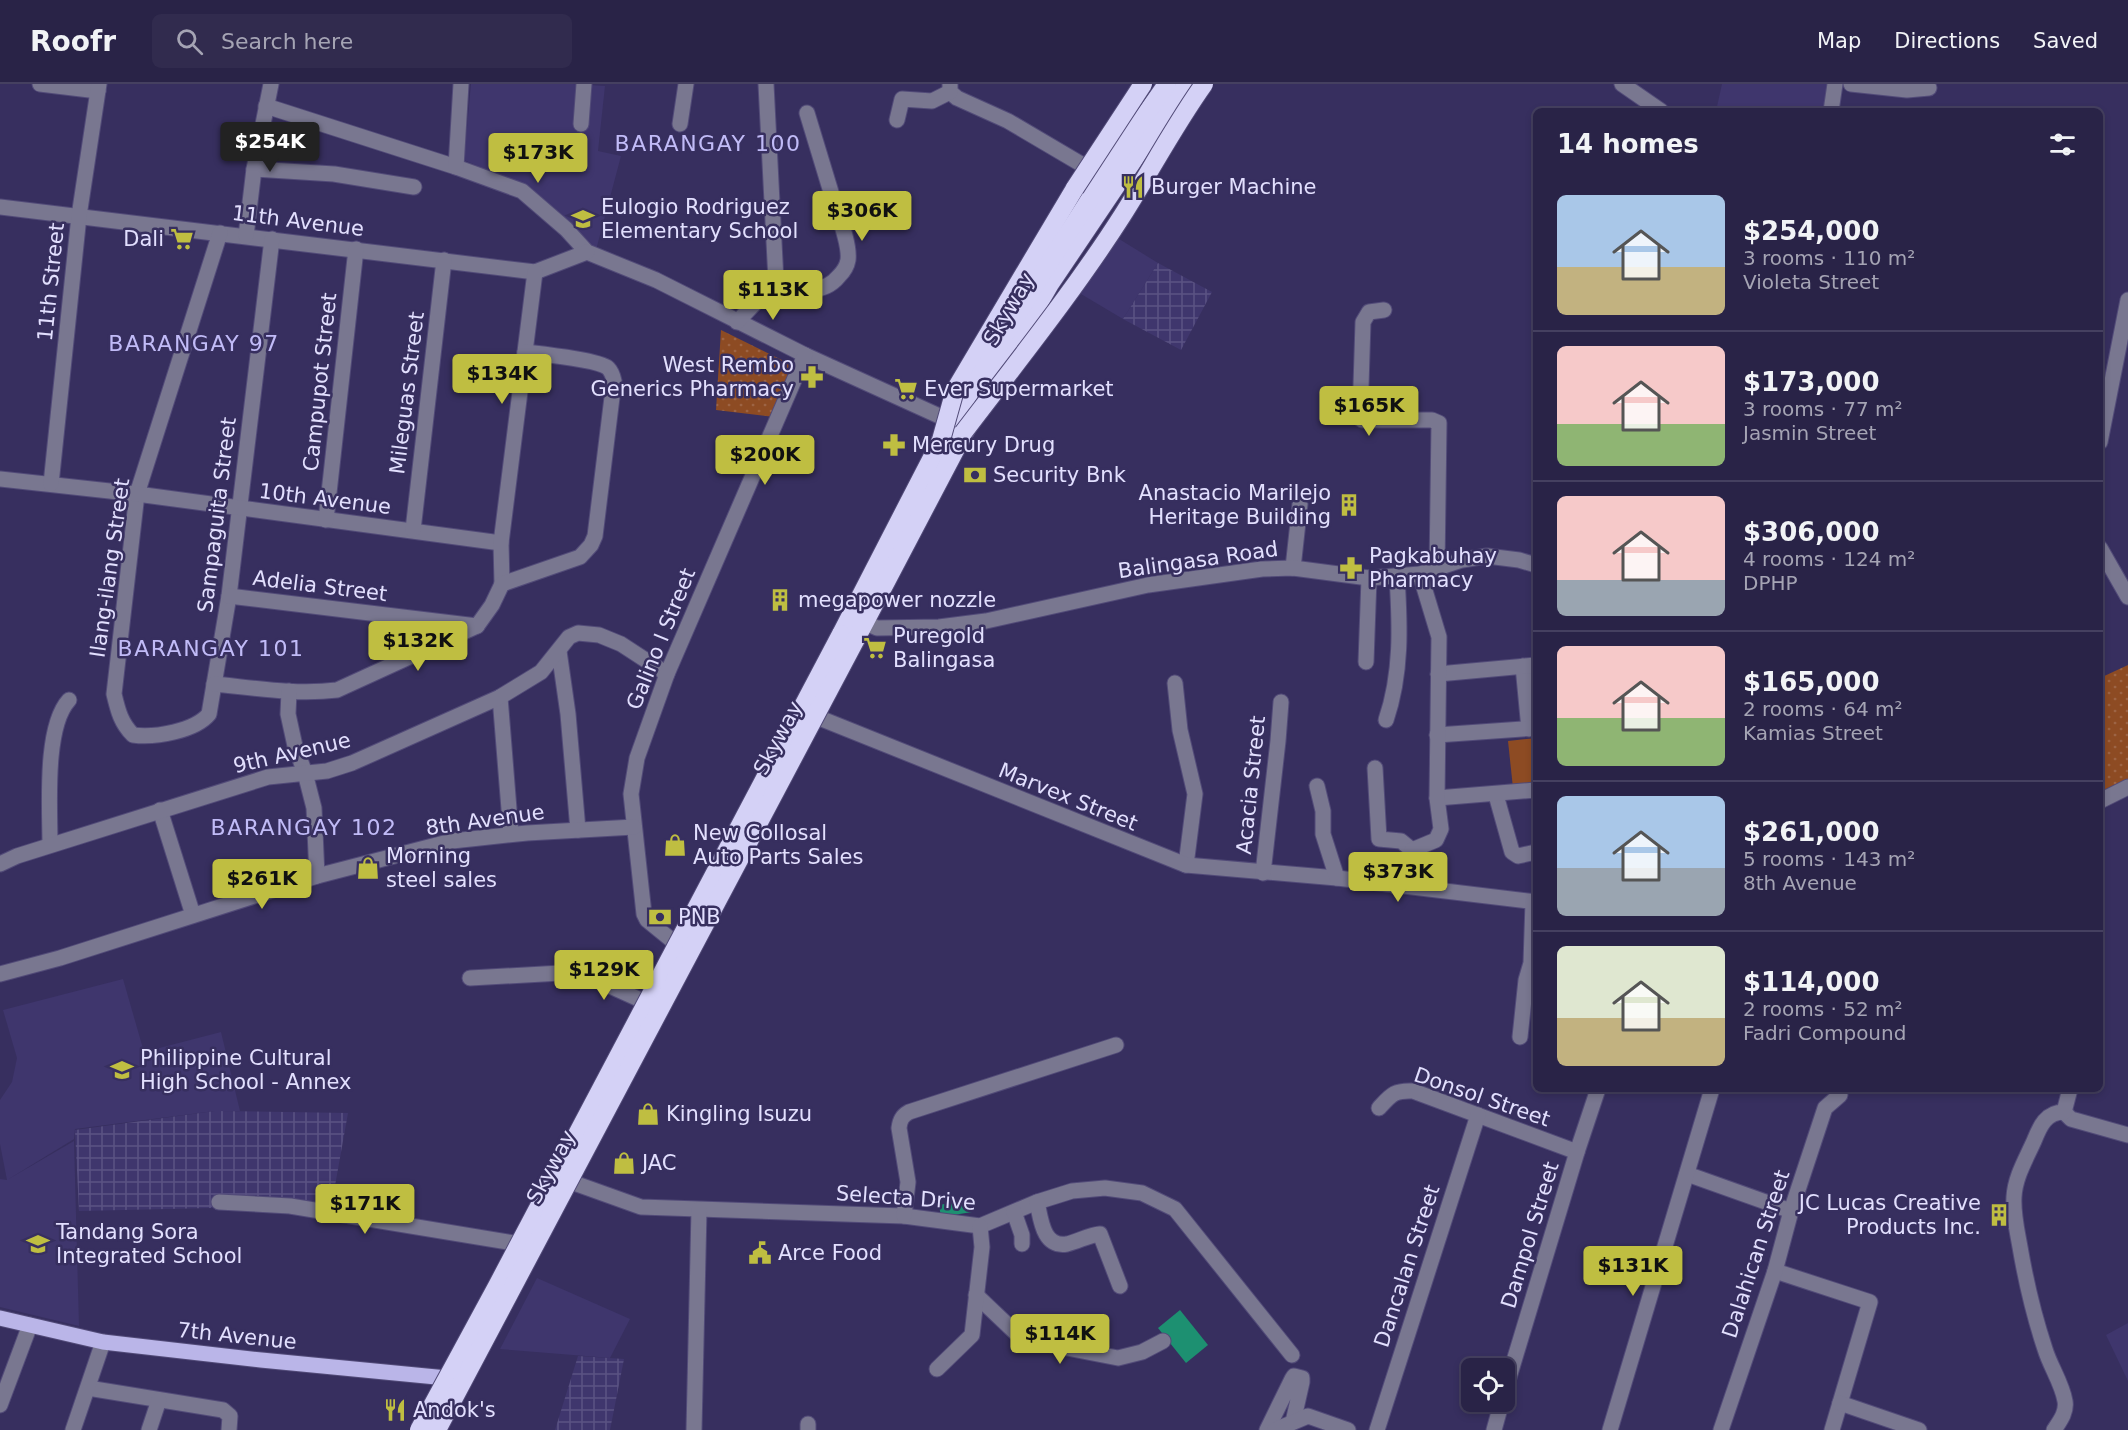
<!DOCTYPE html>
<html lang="en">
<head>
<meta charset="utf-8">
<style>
	:root { --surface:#292347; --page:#312b4e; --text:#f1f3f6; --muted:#a5a4b4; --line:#454060; --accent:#bfbe41 }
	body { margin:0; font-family:"DejaVu Sans",sans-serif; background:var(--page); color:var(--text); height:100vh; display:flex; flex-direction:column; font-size:22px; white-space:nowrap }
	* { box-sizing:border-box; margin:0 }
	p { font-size:20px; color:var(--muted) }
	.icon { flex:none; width:33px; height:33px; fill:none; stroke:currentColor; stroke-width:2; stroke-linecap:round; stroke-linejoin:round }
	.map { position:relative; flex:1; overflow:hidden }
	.details { position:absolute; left:1533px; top:24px; width:570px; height:984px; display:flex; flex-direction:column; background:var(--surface); border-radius:9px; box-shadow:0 3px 9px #0003,0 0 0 2px var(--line) }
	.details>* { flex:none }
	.tools { position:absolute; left:1461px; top:1274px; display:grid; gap:12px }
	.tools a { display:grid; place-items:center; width:54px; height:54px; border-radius:9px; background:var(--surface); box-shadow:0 3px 9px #0003,0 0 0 2px var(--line); font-size:30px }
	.price { position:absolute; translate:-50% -51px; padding:0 14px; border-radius:6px; background:var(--accent); color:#111; font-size:20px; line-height:39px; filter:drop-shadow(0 2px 3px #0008) }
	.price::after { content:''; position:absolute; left:50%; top:36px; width:18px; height:14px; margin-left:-9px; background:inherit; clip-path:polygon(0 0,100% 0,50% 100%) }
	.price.on { background:#222; color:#fff }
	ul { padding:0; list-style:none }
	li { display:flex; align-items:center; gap:18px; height:150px; padding:0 24px }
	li+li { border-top:2px solid var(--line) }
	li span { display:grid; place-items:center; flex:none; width:168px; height:120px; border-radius:9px; color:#555 }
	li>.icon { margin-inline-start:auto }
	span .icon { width:72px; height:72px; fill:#fffc; stroke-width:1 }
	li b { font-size:26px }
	h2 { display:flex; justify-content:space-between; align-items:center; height:72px; padding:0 24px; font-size:26px }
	header { display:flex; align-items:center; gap:36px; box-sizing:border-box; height:84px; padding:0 30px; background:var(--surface); border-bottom:2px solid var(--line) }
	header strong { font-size:28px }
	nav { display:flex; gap:33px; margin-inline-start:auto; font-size:21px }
	.search { width:420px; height:54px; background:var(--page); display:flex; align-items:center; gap:15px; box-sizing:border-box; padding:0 21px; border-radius:9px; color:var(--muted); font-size:22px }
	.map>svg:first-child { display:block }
	.built { fill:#3f366d }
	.industrial { fill:url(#industrial-grid) }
	.grass { fill:url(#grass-dots) }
	.pitch { fill:#8d4b23 }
	.water { fill:#1d9071 }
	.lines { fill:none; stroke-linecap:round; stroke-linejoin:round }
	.minor-casing { stroke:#524b78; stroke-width:17 }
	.major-casing { stroke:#524b78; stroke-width:17 }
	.highway-casing { stroke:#524b78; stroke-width:20 }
	.minor { stroke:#797790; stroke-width:15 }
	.major { stroke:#bab5e8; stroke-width:15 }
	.highway { stroke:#d4d1f6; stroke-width:18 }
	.highway-bridge-casing { stroke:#524b78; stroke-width:20; stroke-linecap:butt }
	.highway-bridge { stroke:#d4d1f6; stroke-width:18 }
	.labels { text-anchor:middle; stroke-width:5; stroke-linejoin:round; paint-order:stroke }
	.poi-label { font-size:21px; fill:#e2dffe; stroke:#372f5f; text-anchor:start }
	.street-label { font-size:21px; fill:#e2dffe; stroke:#372f5f }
	.neighbourhood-label { font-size:22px; letter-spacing:1.5px; fill:#c1bbf7; stroke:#372f5f }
</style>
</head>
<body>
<header>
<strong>Roofr</strong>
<div class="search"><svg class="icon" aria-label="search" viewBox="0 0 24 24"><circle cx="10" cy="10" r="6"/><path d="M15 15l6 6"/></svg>Search here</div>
<nav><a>Map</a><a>Directions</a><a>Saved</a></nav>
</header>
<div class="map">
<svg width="2128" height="1346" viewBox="0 0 2128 1346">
	<defs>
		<pattern id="industrial-grid" width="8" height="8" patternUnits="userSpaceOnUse" patternTransform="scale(1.5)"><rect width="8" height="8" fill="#3f366d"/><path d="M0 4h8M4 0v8" fill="none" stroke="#5a5383"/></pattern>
		<pattern id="grass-dots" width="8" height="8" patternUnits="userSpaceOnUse" patternTransform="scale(1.5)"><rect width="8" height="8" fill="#8d4b23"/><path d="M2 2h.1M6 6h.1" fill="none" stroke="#9d6444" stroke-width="1.8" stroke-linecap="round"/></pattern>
	</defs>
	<rect width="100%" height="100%" fill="#372f5f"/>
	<g class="built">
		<path d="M471,0H573L605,2L598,67L621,72L596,166L528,104L464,76Z"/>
		<path d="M1722,0H1829L1827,27H1716Z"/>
		<path d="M1111,150L1158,179L1123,235L1076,207Z"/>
		<path d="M123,895L144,968L221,948L240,1027H215L75,1045L74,1055L7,1096L74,1057L79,1242L0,1223V1095L7,1096L0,1060V1016L12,998L17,974L3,926Z"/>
		<path d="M537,1194L630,1235L610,1274L500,1265Z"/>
		<path d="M2128,1239V1297L2106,1251Z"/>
	</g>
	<g class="industrial">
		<path d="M1158,179L1212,208L1181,266L1123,235Z"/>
		<path d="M215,1027L348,1029L331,1124L300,1115L213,1113L212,1124L79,1127L75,1046Z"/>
		<path d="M578,1272L624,1275L610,1346H555Z"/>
	</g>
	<g class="grass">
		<path d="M721,246L796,283L774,333L716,326Z"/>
		<path d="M2128,581V695L2102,709L2100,704V594Z"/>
	</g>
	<path class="pitch" d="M1536,654V702L1513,704L1508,657Z"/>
	<g class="water">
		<path d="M970,1115L972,1128L941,1133L939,1121Z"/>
		<path d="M1180,1226L1208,1261L1186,1279L1158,1244Z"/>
	</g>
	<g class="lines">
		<g class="minor-casing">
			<g id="minor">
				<path d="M40,0L98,7"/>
				<path d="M950,0V8L957,14L1008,37L1098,90"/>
				<path d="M1622,0L1661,27"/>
				<path d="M1851,0L1907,6L1929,4"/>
				<path d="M266,22L456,83L522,107L566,145L587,168L656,196L805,271L948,336"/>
				<path d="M1831,27L1835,0"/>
				<path d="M897,36L902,15L932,17L950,8"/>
				<path d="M581,40L584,0"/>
				<path d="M680,40L686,0"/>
				<path d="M456,83L461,0"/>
				<path d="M254,85L334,90L414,103"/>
				<path d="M0,123L535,188L587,168"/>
				<path d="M220,149L137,410L114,610C118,627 121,639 133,651C155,654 195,647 209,630L229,512L272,155"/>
				<path d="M246,152L254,85L271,0"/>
				<path d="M776,197C796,207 823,212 839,192C843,188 847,182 848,176C850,160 839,133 834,118C825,88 816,59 807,29"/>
				<path d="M1384,226L1369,228L1363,238L1360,334L1362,336H1432L1439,339L1437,485"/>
				<path d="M737,238L776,197L766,0"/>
				<path d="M2100,358L2128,216"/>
				<path d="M0,395L137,410L501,459"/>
				<path d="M51,400L79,132L99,0"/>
				<path d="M326,436L356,165"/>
				<path d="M413,446L444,176"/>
				<path d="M2100,464L2128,513"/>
				<path d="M1293,484L1300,420"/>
				<path d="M502,500L501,459L535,188"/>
				<path d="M229,512L477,542"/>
				<path d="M866,539L877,544L939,543L986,537L1148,501L1262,485L1293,484L1369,494L1420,490L1462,476L1487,472L1519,476L1536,481"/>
				<path d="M559,567L568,630L578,746"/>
				<path d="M1366,578L1369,494"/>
				<path d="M1523,582L1529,645"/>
				<path d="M1438,590L1536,581"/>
				<path d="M1175,599L1180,646L1195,710L1186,781"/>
				<path d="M214,600C255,604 296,611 337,606L477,542L492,521L502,500L580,473L591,461L595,452L614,297C613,292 612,288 608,284C599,276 541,270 525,268"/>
				<path d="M289,607L288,630L295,662L305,689L314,724L317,792"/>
				<path d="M500,613L511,750"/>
				<path d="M807,629L1186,781L1337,794L1536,818"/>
				<path d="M1386,636C1402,589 1400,541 1397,493"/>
				<path d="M1437,651L1536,644"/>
				<path d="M1375,684L1379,755L1401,757L1412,766"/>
				<path d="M1317,702L1323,727V750L1337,794"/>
				<path d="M1496,711L1512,768L1518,772L1536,768"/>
				<path d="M1437,714L1536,706"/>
				<path d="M2100,717L2128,703"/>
				<path d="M160,726L193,831"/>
				<path d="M50,761C50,724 44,643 69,616"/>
				<path d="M0,780L17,772L268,693L327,687L352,679L500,613L541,588L569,553L578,549L599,551L621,560L667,590"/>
				<path d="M1263,789L1278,657L1281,618"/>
				<path d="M1395,802L1405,788L1412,766L1436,756L1441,745L1437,714L1439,553L1420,490"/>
				<path d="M674,858L647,836L644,830L631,710L637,674L667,590L805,271"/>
				<path d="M0,890L60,874L317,792L452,757L527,749L634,743"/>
				<path d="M470,894L579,888L643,917"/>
				<path d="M1520,953L1526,896L1531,879L1533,818"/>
				<path d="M1379,1024C1391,1011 1394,1006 1413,1007L1577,1068"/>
				<path d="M2064,1028L2071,1035L2128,1051"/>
				<path d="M1687,1090L1791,1127"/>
				<path d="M560,1094L641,1123L904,1132L980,1142L1037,1118L1072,1107L1105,1104L1142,1109L1175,1125L1292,1271"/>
				<path d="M219,1118L290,1122L514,1159"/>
				<path d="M1037,1118C1041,1136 1043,1164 1067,1160C1079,1157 1089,1151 1100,1150L1120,1202"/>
				<path d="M1014,1128L1022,1151V1160"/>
				<path d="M904,1132L908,1098L899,1044C900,1036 902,1032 909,1028L1116,961"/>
				<path d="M1775,1187L1870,1218L1832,1346"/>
				<path d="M976,1211L1016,1249L1031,1257L1118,1274L1142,1268L1163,1257"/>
				<path d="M937,1285L972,1251L982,1163L980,1142"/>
				<path d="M88,1304L223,1326L230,1332L229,1346"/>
				<path d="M1504,1310L1577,1068L1598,1005"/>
				<path d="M1840,1319L1919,1346"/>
				<path d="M0,1321L30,1241"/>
				<path d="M808,1340V1346"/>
				<path d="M73,1346L103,1258"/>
				<path d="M149,1346L159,1316"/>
				<path d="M694,1346L699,1126"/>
				<path d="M1267,1346L1292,1295L1294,1292L1302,1294V1298L1293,1338"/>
				<path d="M1275,1346L1308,1332L1348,1346"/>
				<path d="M1377,1346L1478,1031"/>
				<path d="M1494,1346L1502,1317"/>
				<path d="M1610,1346L1712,1005"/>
				<path d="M1721,1346L1775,1187L1791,1127L1825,1024L1840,1011"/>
				<path d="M2054,1346C2060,1337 2067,1328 2065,1317C2062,1299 2050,1282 2045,1265C2034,1232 2026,1198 2020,1163C2017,1146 2013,1130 2014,1113C2015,1093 2026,1075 2034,1057C2040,1042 2046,1028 2064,1028L2070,1005"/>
			</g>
		</g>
		<g class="major-casing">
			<path id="major" d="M0,1234L103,1258L261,1276L457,1295"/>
		</g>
		<g class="highway-casing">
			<g id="highway">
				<path d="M955,306L1075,104"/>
				<path d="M988,307L1050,200L1143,62L1187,0"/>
				<path d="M841,550L941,356L1040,193L1129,54L1167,0"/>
				<path d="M856,555L971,336"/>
			</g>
		</g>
		<use href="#minor" class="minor"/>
		<use href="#major" class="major"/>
		<use href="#highway" class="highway"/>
		<g class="highway-bridge-casing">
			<g id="highway-bridge">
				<path d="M1075,104L1143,0"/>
				<path d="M963,349C1017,278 1074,207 1122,132C1150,88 1174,42 1204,0"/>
				<path d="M941,356L955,306"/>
				<path d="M419,1346L497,1202L841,550"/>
				<path d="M437,1346L856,555"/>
			</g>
		</g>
		<use href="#highway-bridge" class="highway-bridge"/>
	</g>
	<defs>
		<g id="restaurant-bare" transform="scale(1.8)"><path d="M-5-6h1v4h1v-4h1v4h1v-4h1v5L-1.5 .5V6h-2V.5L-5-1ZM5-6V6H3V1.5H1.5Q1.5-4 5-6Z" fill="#bfbe41" stroke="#372f5f" stroke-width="2.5" paint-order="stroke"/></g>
		<g id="school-bare" transform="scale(1.8)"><path d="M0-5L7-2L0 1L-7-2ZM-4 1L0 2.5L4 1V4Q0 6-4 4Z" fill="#bfbe41" stroke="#372f5f" stroke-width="2.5" paint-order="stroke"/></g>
		<g id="supermarket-bare" transform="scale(1.8)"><path d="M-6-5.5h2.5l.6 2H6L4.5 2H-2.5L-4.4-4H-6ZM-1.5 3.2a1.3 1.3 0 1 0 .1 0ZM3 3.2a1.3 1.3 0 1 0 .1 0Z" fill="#bfbe41" stroke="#372f5f" stroke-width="2.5" paint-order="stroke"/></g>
		<g id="pharmacy-bare" transform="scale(1.8)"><path d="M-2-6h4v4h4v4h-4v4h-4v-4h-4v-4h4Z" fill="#bfbe41" stroke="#372f5f" stroke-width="2.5" paint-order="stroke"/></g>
		<g id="bank-bare" transform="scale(1.8)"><path d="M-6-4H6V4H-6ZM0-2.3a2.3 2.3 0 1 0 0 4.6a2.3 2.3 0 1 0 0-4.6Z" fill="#bfbe41" stroke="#372f5f" stroke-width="2.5" paint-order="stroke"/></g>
		<g id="building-bare" transform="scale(1.8)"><path d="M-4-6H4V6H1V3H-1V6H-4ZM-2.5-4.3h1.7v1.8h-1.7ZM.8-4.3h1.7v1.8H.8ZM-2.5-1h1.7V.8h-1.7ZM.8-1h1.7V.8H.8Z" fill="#bfbe41" stroke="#372f5f" stroke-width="2.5" paint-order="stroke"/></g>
		<g id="shop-bare" transform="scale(1.8)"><path d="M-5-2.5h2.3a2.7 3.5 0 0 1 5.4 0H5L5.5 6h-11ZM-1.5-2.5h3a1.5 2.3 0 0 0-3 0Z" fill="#bfbe41" stroke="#372f5f" stroke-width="2.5" paint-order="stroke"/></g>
		<g id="civic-bare" transform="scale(1.8)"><path d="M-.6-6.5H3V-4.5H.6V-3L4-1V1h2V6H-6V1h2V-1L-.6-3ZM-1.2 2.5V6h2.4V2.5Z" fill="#bfbe41" stroke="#372f5f" stroke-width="2.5" paint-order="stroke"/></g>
	</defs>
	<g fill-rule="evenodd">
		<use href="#restaurant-bare" x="1133" y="103"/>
		<use href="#school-bare" x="583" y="135"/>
		<use href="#supermarket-bare" x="182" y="155"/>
		<use href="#pharmacy-bare" x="812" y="293"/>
		<use href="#supermarket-bare" x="906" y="305"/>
		<use href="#pharmacy-bare" x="894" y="361"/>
		<use href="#bank-bare" x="975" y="391"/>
		<use href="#building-bare" x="1349" y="421"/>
		<use href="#pharmacy-bare" x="1351" y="484"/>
		<use href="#building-bare" x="780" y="516"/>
		<use href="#supermarket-bare" x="875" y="564"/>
		<use href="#shop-bare" x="675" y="761"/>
		<use href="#shop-bare" x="368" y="784"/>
		<use href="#bank-bare" x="660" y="833"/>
		<use href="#school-bare" x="122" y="986"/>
		<use href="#shop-bare" x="648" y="1030"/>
		<use href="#shop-bare" x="624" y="1079"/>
		<use href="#building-bare" x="1999" y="1131"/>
		<use href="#school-bare" x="38" y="1160"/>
		<use href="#civic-bare" x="760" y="1169"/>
		<use href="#restaurant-bare" x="395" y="1326"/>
	</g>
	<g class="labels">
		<g class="poi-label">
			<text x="1151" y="110">Burger Machine</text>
			<text x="601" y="130">Eulogio Rodriguez<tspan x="601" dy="24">Elementary School</tspan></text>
			<text x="164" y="162" text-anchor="end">Dali</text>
			<text x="794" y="288" text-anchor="end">West Rembo<tspan x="794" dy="24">Generics Pharmacy</tspan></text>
			<text x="924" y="312">Ever Supermarket</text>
			<text x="912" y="368">Mercury Drug</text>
			<text x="993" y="398">Security Bnk</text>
			<text x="1331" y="416" text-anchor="end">Anastacio Marilejo<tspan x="1331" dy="24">Heritage Building</tspan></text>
			<text x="1369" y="479">Pagkabuhay<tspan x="1369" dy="24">Pharmacy</tspan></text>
			<text x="798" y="523">megapower nozzle</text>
			<text x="893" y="559">Puregold<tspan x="893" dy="24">Balingasa</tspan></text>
			<text x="693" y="756">New Collosal<tspan x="693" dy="24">Auto Parts Sales</tspan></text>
			<text x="386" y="779">Morning<tspan x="386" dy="24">steel sales</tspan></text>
			<text x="678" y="840">PNB</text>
			<text x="140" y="981">Philippine Cultural<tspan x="140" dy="24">High School - Annex</tspan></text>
			<text x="666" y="1037">Kingling Isuzu</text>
			<text x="642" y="1086">JAC</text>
			<text x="1981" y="1126" text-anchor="end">JC Lucas Creative<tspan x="1981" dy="24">Products Inc.</tspan></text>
			<text x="56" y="1155">Tandang Sora<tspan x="56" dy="24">Integrated School</tspan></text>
			<text x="778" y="1176">Arce Food</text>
			<text x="413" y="1333">Andok's</text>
		</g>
		<g class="street-label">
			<text transform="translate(298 137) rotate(7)" y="7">11th Avenue</text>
			<text transform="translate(51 198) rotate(-84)" y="7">11th Street</text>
			<text transform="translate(1009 225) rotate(-60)" y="7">Skyway</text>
			<text transform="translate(320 298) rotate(-84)" y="7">Campupot Street</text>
			<text transform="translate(407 309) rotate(-83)" y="7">Mileguas Street</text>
			<text transform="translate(325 415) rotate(7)" y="7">10th Avenue</text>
			<text transform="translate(217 431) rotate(-83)" y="7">Sampaguita Street</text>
			<text transform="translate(1198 476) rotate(-8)" y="7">Balingasa Road</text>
			<text transform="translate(110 484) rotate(-82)" y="7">Ilang-ilang Street</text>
			<text transform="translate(320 502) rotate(7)" y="7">Adelia Street</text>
			<text transform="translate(661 555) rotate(-68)" y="7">Galino Ⅰ Street</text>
			<text transform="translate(778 654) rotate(-62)" y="7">Skyway</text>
			<text transform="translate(292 669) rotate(-13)" y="7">9th Avenue</text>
			<text transform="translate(1251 701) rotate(-84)" y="7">Acacia Street</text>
			<text transform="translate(1068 713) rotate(22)" y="7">Marvex Street</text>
			<text transform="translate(485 736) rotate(-8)" y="7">8th Avenue</text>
			<text transform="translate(1482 1013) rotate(19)" y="7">Donsol Street</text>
			<text transform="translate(551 1083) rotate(-62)" y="7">Skyway</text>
			<text transform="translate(906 1114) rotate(4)" y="7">Selecta Drive</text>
			<text transform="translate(1530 1151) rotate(-73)" y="7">Dampol Street</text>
			<text transform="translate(1756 1170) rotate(-72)" y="7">Dalahican Street</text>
			<text transform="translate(1407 1182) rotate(-72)" y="7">Dancalan Street</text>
			<text transform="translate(237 1252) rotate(6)" y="7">7th Avenue</text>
		</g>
		<g class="neighbourhood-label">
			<text x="708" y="67">BARANGAY 100</text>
			<text x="194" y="267">BARANGAY 97</text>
			<text x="211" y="572">BARANGAY 101</text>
			<text x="304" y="751">BARANGAY 102</text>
		</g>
	</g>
</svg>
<div class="tools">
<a><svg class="icon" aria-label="locate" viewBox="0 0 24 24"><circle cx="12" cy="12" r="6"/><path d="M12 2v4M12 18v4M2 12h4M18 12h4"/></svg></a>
</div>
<b class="price on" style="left:270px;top:89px">$254K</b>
<b class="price" style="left:538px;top:100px">$173K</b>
<b class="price" style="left:862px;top:158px">$306K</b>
<b class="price" style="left:773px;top:237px">$113K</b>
<b class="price" style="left:502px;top:321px">$134K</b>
<b class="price" style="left:1369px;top:353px">$165K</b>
<b class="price" style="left:765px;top:402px">$200K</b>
<b class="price" style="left:418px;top:588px">$132K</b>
<b class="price" style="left:1398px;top:819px">$373K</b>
<b class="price" style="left:262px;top:826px">$261K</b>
<b class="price" style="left:604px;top:917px">$129K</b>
<b class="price" style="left:365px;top:1151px">$171K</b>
<b class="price" style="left:1633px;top:1213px">$131K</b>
<b class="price" style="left:1060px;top:1281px">$114K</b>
<section class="details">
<h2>14 homes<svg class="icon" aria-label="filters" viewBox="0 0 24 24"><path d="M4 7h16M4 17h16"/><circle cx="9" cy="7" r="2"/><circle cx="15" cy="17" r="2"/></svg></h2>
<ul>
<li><span style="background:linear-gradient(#a9c7e8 60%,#c2b280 0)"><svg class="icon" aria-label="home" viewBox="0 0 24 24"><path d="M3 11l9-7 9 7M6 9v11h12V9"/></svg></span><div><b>$254,000</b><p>3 rooms · 110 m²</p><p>Violeta Street</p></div></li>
<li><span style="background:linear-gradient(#f6c9c9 65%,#8fb573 0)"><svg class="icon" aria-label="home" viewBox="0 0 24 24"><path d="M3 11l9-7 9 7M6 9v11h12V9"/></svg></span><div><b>$173,000</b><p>3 rooms · 77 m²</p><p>Jasmin Street</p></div></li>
<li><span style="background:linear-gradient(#f6c9c9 70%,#9aa5b1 0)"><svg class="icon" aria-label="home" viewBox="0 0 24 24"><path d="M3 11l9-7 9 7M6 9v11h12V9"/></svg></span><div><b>$306,000</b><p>4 rooms · 124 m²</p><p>DPHP</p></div></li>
<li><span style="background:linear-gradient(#f6c9c9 60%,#8fb573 0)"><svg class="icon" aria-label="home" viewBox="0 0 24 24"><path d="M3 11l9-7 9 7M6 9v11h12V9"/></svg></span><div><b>$165,000</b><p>2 rooms · 64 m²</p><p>Kamias Street</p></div></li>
<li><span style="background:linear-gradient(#a9c7e8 60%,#9aa5b1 0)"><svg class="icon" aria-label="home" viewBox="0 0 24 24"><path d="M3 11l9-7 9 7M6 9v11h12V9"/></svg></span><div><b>$261,000</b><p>5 rooms · 143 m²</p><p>8th Avenue</p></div></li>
<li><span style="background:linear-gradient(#dfe7d0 60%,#c2b280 0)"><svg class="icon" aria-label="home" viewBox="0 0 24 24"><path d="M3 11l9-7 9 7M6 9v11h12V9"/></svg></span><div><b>$114,000</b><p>2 rooms · 52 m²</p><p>Fadri Compound</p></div></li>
</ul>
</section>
</div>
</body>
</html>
